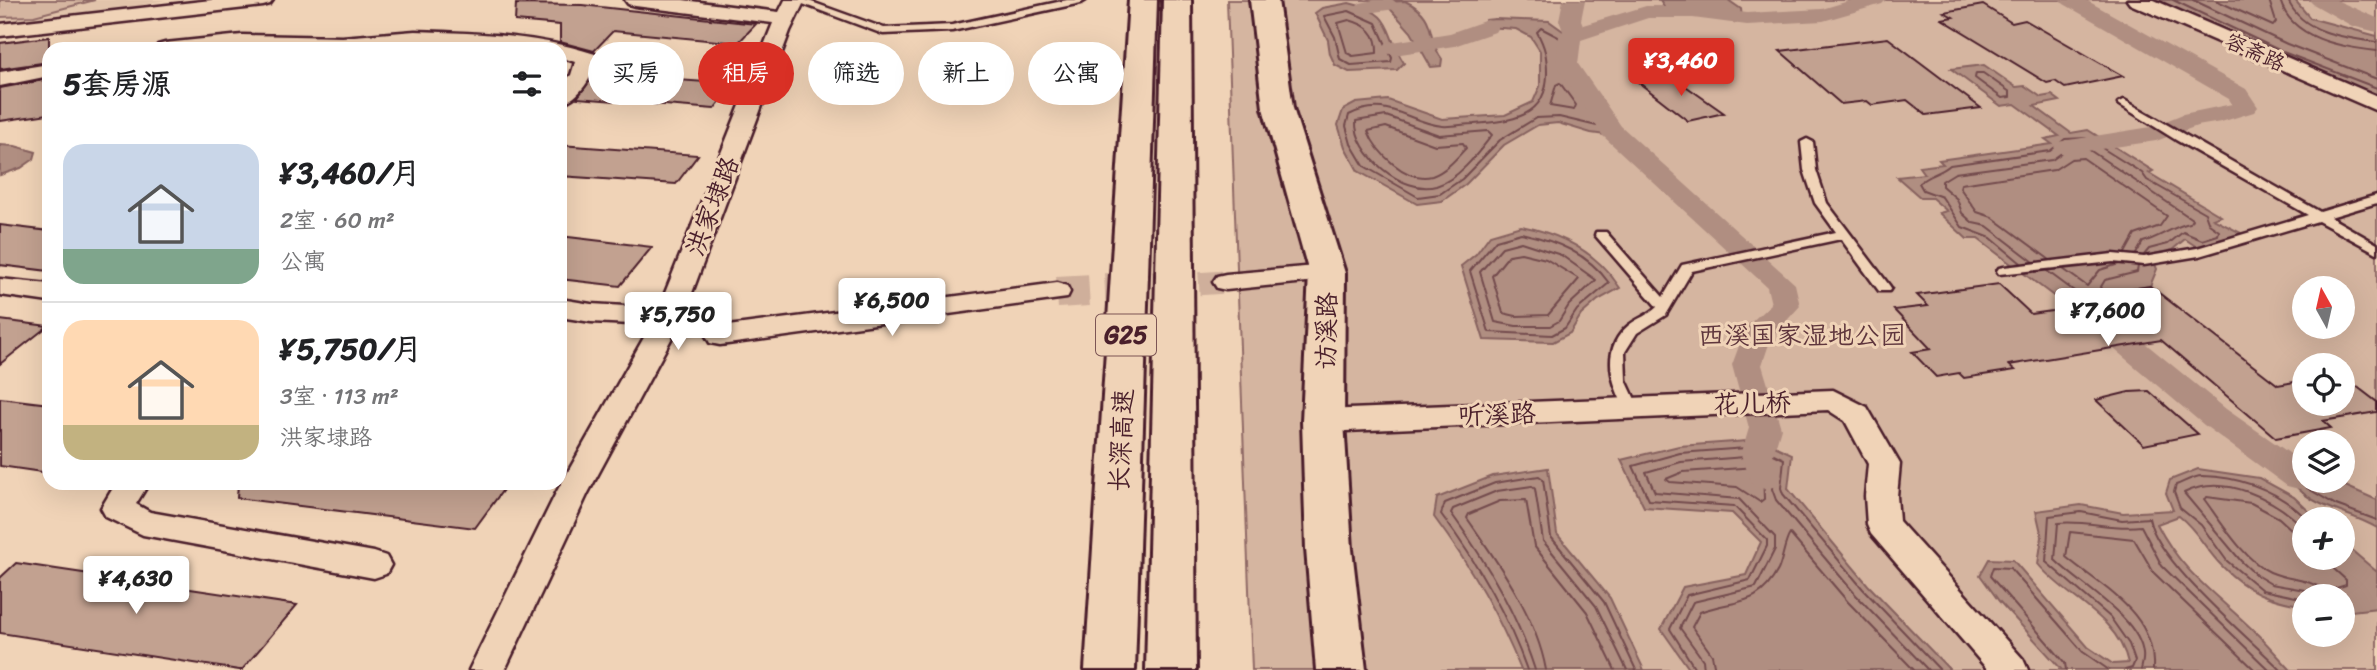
<!DOCTYPE html>
<html lang="zh">
<head>
<meta charset="utf-8">
<style>
	:root { --surface:#fff; --page:#f6f6f6; --text:#202124; --muted:#757577; --line:#e0e0e0; --accent:#d93025 }
	body { margin:0; font-family:Sriracha,"LXGW WenKai TC",sans-serif; background:var(--page); color:var(--text); height:100vh; display:flex; flex-direction:column; font-size:26px; white-space:nowrap }
	* { box-sizing:border-box; margin:0 }
	p { font-size:23px; color:var(--muted) }
	.icon { flex:none; width:38px; height:38px; fill:none; stroke:currentColor; stroke-width:2; stroke-linecap:round; stroke-linejoin:round }
	.map { position:relative; flex:1; overflow:hidden }
	.details { position:absolute; left:42px; top:42px; width:525px; height:448px; display:flex; flex-direction:column; background:var(--surface); border-radius:21px; box-shadow:0 7px 28px #0002 }
	.details>* { flex:none }
	.banner { position:absolute; left:588px; top:42px; width:665px; height:63px; display:flex; gap:14px }
	.needle { width:46px; rotate:352deg }
	.buttons { position:absolute; left:2292px; top:276px; display:grid; gap:14px }
	.buttons a { display:grid; place-items:center; width:63px; height:63px; border-radius:50%; background:var(--surface); box-shadow:0 7px 28px #0002; font-size:35px }
	.price { position:absolute; translate:-50% -60px; padding:0 16px; border-radius:7px; background:#fff; color:#222; font-size:23px; line-height:46px; filter:drop-shadow(0 2px 4px #0008) }
	.price::after { content:''; position:absolute; left:50%; top:42px; width:21px; height:16px; margin-left:-10px; background:inherit; clip-path:polygon(0 0,100% 0,50% 100%) }
	.price.current { background:var(--accent); color:#fff }
	ul { padding:0; list-style:none }
	li { display:flex; align-items:center; gap:21px; height:175px; padding:0 21px }
	li+li { border-top:2px solid var(--line) }
	li span { display:grid; place-items:center; flex:none; width:196px; height:140px; border-radius:21px; color:#555 }
	li>.icon { margin-inline-start:auto }
	span .icon { width:84px; height:84px; fill:#fffc; stroke-width:1 }
	li b { font-size:30px }
	h2 { display:flex; justify-content:space-between; align-items:center; height:84px; padding:0 21px; font-size:30px }
	.chip { padding:0 24px; border-radius:32px; background:var(--surface); box-shadow:0 7px 28px #0002; font-size:24px; line-height:63px }
	.chip.current { background:var(--accent); color:#fff }
	.map>svg:first-child { display:block }
	.built { fill:#e2c4ab }
	.green { fill:#d5b5a0; stroke:#906a66; stroke-width:2; fill-rule:evenodd }
	.water { fill:#b08e81; stroke:#87625f; stroke-width:2 }
	.lines { fill:none; stroke-linecap:round; stroke-linejoin:round }
	.shore { stroke:#734b4d; stroke-width:2 }
	.canal { fill:#b08e81; fill-rule:evenodd }
	.building { fill:#c2a190; stroke:#4a1f2b; stroke-width:2 }
	.street-tunnel-far1 { stroke:#cfaf9b; stroke-width:23; stroke-dasharray:23 11; stroke-linecap:butt }
	.street-tunnel { stroke:#cfaf9b; stroke-width:32; stroke-dasharray:32 16; stroke-linecap:butt }
	.lane-casing { stroke:#4a1f2b; stroke-width:5 }
	.street-casing { stroke:#4a1f2b; stroke-width:5 }
	.secondary-casing { stroke:#4a1f2b; stroke-width:6 }
	.highway-casing { stroke:#4a1f2b; stroke-width:6 }
	.lane { fill:#f0d3b7; fill-rule:evenodd }
	.street { fill:#f0d3b7; fill-rule:evenodd }
	.secondary { fill:#f0d3b7; fill-rule:evenodd }
	.highway { fill:#f0d3b7; fill-rule:evenodd }
	.labels { text-anchor:middle; stroke-width:6; stroke-linejoin:round; paint-order:stroke }
	.far-street-label { font-size:21px; fill:#4a1f2b; stroke:#f0d3b7 }
	.shield { fill:#f0d3b7; stroke:#7c5555; stroke-width:2 }
	.shield-label { font-size:24px; font-weight:bold; fill:#4a1f2b }
	.street-label { font-size:26px; fill:#4a1f2b; stroke:#f0d3b7 }
	.park-label { font-size:26px; fill:#5f363d; stroke:#f0d3b7 }
</style>
</head>
<body>
<div class="map">
<svg width="2377" height="670" viewBox="0 0 2377 670">
	<rect width="100%" height="100%" fill="#f0d3b7"/>
	<filter id="ink" filterUnits="userSpaceOnUse"><feTurbulence type="fractalNoise" baseFrequency=".0143" numOctaves="2"/><feDisplacementMap in="SourceGraphic" scale="14" xChannelSelector="R" yChannelSelector="G"/><feConvolveMatrix kernelMatrix="1 2 1 2 8 2 1 2 1" color-interpolation-filters="sRGB"/></filter>
	<g filter="url(#ink)">
		<path class="built" d="M0,0H165L124,9L0,23Z"/>
		<g class="green">
			<path d="M0,0H95L34,16L0,17Z"/>
			<path d="M1227,0H2377V670H1252ZM2305,289H2343V327H2305ZM2305,366H2343V404H2305ZM2305,443H2343V481H2305ZM2305,520H2343V558H2305ZM2305,597H2343V635H2305Z"/>
		</g>
		<g class="water">
			<path d="M1660,0H1728L1741,9L1742,18L1694,12H1657L1664,6Z"/>
			<path d="M2156,0H2295L2310,18L2377,36V96C2300,70 2229,33 2156,0Z"/>
			<path d="M1405,1C1439,17 1425,37 1442,59L1441,66L1431,67L1411,32L1384,2Z"/>
			<path d="M1349,3C1396,14 1383,31 1404,63L1397,70L1349,72L1335,65L1330,54L1328,40L1315,13L1322,8Z"/>
			<path d="M1495,19L1549,21L1570,36L1567,64L1619,137L1591,133L1558,123L1538,125L1504,145L1466,184L1442,201L1417,204L1358,171L1345,147L1338,125L1343,110L1356,103L1388,100L1442,119L1505,115L1533,102L1540,86V51L1531,37L1516,29L1487,27L1483,24L1486,20Z"/>
			<path d="M1984,65L2016,87L2025,86L2041,97L2052,95L2060,101L2034,106L2071,133L2088,130L2153,171L2149,173L2221,216L2213,219L2243,234L2200,249L2185,239L2172,250L2151,255L2157,269L2150,286L2113,292L2124,302L2116,303L2088,322L1978,239H1967L1939,213L1947,211L1932,198H1921L1897,177L1924,174L1919,167L1943,164L1939,160L2052,144L2045,139L2059,136L2015,104L2001,106L1951,69Z"/>
			<path d="M0,145L15,146L36,152L34,159L21,168L0,175Z"/>
			<path d="M1521,226C1562,234 1597,252 1620,288L1598,300L1581,315L1570,333L1553,342L1484,340L1461,266L1476,254L1490,235Z"/>
			<path d="M1761,440L1792,454L1788,489L1868,585L1950,670H1690L1661,629L1683,587L1746,575L1761,542L1732,513L1644,507L1621,460L1679,446Z"/>
			<path d="M1548,468L1557,534L1610,598L1644,670H1521C1499,615 1469,564 1434,517L1437,498L1493,476Z"/>
			<path d="M2198,469L2259,478L2294,497L2318,520H2305V558H2343V543L2377,572V608L2343,612V597H2305V606C2269,600 2247,592 2222,566C2205,549 2198,531 2179,516L2157,524C2182,573 2215,593 2253,630C2266,642 2278,657 2291,670H2062L1999,601L1980,575L1989,559L2013,560L2088,647L2113,664L2128,663C2118,616 2066,599 2038,564L2042,537L2036,511L2081,505L2123,513L2173,510L2166,493L2170,480Z"/>
			<path d="M2305,476V481H2334L2377,500V528C2348,510 2308,509 2289,477Z"/>
		</g>
		<g class="lines">
			<g class="shore">
				<path d="M2173,0L2283,52L2377,88"/>
				<path d="M2193,0L2287,44L2377,79"/>
				<path d="M2215,0L2273,26L2276,22L2269,0"/>
				<path d="M2280,0C2291,39 2341,47 2377,51"/>
				<path d="M2288,0C2301,33 2346,38 2377,42"/>
				<path d="M1349,11L1376,23L1392,58L1391,62L1351,65L1340,59L1335,37L1324,16Z"/>
				<path d="M1349,20C1367,25 1378,33 1377,53L1353,56L1347,53L1338,23Z"/>
				<path d="M1541,28L1562,39L1561,67L1598,121L1597,126L1559,117L1536,118L1500,140L1462,179L1440,194L1418,197L1364,166L1351,144L1346,126L1349,115C1388,95 1406,122 1442,126C1452,127 1464,124 1474,124C1511,121 1547,118 1547,73C1547,56 1545,47 1537,32Z"/>
				<path d="M1976,73H1983L2010,92V97L2002,98L1975,78Z"/>
				<path d="M1560,83L1576,105L1574,110L1550,106L1556,85Z"/>
				<path d="M1386,116L1439,135L1488,131L1492,135C1478,153 1459,179 1436,186C1403,195 1354,154 1356,121Z"/>
				<path d="M1386,127L1435,145L1463,143L1466,148C1457,158 1445,172 1432,176C1406,183 1376,152 1368,131Z"/>
				<path d="M1521,233C1556,241 1588,253 1609,283L1577,310L1565,328L1552,335L1489,332L1470,271L1496,240Z"/>
				<path d="M1521,242L1561,255L1596,280L1569,305L1559,321L1550,326H1516L1495,322L1480,272L1502,247Z"/>
				<path d="M1521,253L1546,259L1579,279L1548,315L1516,316L1503,313L1492,276L1509,255Z"/>
				<path d="M2050,260L1992,217L1977,212L1960,188L1961,184L2054,170L2071,159L2083,158L2167,216L2160,226L2135,235L2125,253"/>
				<path d="M2034,262L1987,226L1973,223L1962,213L1957,199L1942,186V181L1955,173L2052,160L2067,149L2085,147L2192,219L2190,223C2174,226 2160,237 2143,242L2136,254"/>
				<path d="M2021,263L1991,238L1962,227L1942,197L1923,190L1919,183C1931,173 1940,174 1950,165L2050,151L2065,139L2086,138L2142,173L2147,180L2205,213L2209,224L2219,231L2218,235L2202,240L2183,232L2168,244L2149,249L2144,255"/>
				<path d="M2063,269L2087,286L2100,270L2119,264"/>
				<path d="M2047,271L2093,305L2100,302L2099,290L2105,280L2137,272L2138,266"/>
				<path d="M1757,467L1763,472L1764,499L1760,502L1737,487L1670,482L1666,479L1683,472Z"/>
				<path d="M2309,481L2307,488L2336,505L2377,520"/>
				<path d="M2305,529C2276,499 2225,473 2184,493L2241,561L2256,575L2271,584L2305,590L2317,597"/>
				<path d="M2305,542L2279,518L2251,503L2207,497L2204,499C2221,522 2244,560 2270,572C2290,581 2305,577 2327,591L2346,585V580L2322,558"/>
				<path d="M2305,599L2262,590L2227,561L2201,525L2180,508L2174,492L2176,485C2184,482 2194,476 2202,476C2243,477 2280,492 2308,520"/>
				<path d="M1527,670C1507,614 1477,562 1441,514L1445,503L1495,483L1539,476L1543,479L1551,537L1604,602L1636,670"/>
				<path d="M1535,670C1517,613 1486,561 1451,513L1453,509L1497,491L1532,486L1535,489L1543,541L1596,606L1627,670"/>
				<path d="M1546,670C1536,615 1498,563 1467,518L1469,514L1500,501L1526,500L1534,546L1587,612L1615,670"/>
				<path d="M1696,670L1670,629L1687,595L1750,580L1767,546V540L1734,506L1649,500L1633,466L1680,453L1759,447L1784,459L1781,488L1783,494L1863,589L1940,670"/>
				<path d="M1704,670L1703,660L1680,628L1693,602L1756,587L1775,549V537L1739,499L1655,492L1646,472L1681,462L1758,456L1774,465L1772,489L1776,500L1856,595L1928,670"/>
				<path d="M1715,670L1712,655L1692,627L1700,612C1735,599 1758,608 1778,570C1783,559 1784,543 1790,534L1848,602L1914,670"/>
				<path d="M2066,670L2065,663L1990,576L1993,567L2010,568L2083,652L2109,670"/>
				<path d="M2125,670L2132,668L2135,661L2129,644L2110,617L2046,562L2049,516L2081,512L2122,520L2149,518C2157,562 2247,636 2281,670"/>
				<path d="M2141,670C2142,665 2144,659 2143,654C2140,618 2079,584 2055,560L2058,523C2087,520 2113,530 2141,526L2162,566L2269,670"/>
				<path d="M2153,670C2156,613 2104,589 2066,557L2070,532L2134,539L2154,573L2255,670"/>
			</g>
			<g class="canal">
				<path d="M1374,0H1393L1399,5L1395,9L1367,13L1360,11L1356,7L1360,3Z"/>
				<path d="M1563,0H1585L1581,20L1583,25L1646,6H1693L1747,13L1822,9L1852,0H1886L1882,4L1823,21L1747,25L1693,18H1648L1581,40L1578,64L1621,126L1795,284L1800,306L1771,338L1762,365L1781,428L1773,455L1782,477L1777,486L1765,489L1753,486L1741,455L1749,428L1732,365L1746,327L1771,304L1767,287L1603,136L1556,64L1559,36L1563,31L1559,20Z"/>
				<path d="M2060,0H2086L2246,89L2258,107L2254,112L2221,122L2197,126L2156,141L2066,154L2057,152L2054,147L2057,142L2151,127L2183,114L2232,104L2229,99L2064,4Z"/>
				<path d="M2309,0H2336L2377,18V32L2352,26L2313,4Z"/>
				<path d="M1487,20L1495,22L1498,27L1495,32L1454,46L1394,55L1386,53L1383,48L1386,43L1450,33Z"/>
				<path d="M2098,310L2108,313L2226,409L2305,464V481H2313L2311,486L2299,489L2287,486L2204,425L2088,327L2083,320L2088,313Z"/>
			</g>
		</g>
		<g class="building">
			<path d="M516,4L582,5L756,24L738,43L613,31L594,51L560,42V25L515,21Z"/>
			<path d="M1983,5L2012,23L2025,20L2123,76L2065,88L2055,81L2047,83L1942,19L1953,17L1944,12Z"/>
			<path d="M49,37V62L0,69V43Z"/>
			<path d="M1888,38L1949,84L1981,108L1926,115L1907,100L1872,105L1867,101L1841,104L1780,51Z"/>
			<path d="M595,74L734,84L714,109L577,98Z"/>
			<path d="M1670,75L1724,113L1688,121L1638,82Z"/>
			<path d="M49,79V114L0,121V88Z"/>
			<path d="M560,145L698,155L676,184L560,176Z"/>
			<path d="M0,225L49,231V271L0,265Z"/>
			<path d="M560,236L652,247L620,286L560,279Z"/>
			<path d="M1999,284L2031,314L2059,310L2062,312L2124,302L2112,292L2150,286L2278,385L2305,380V404H2343V376L2377,402V412L2323,421L2331,428L2276,438L2161,340L2009,365L2015,370L1964,378L1959,373L1936,377L1912,352L1931,349L1894,310L1928,306L1917,295Z"/>
			<path d="M0,320L48,326L0,364Z"/>
			<path d="M2149,391L2198,434L2144,445L2096,400L2129,392Z"/>
			<path d="M0,398L49,404V473L0,466Z"/>
			<path d="M238,483H508L475,528L237,498Z"/>
			<path d="M16,563L297,605L242,670H239L0,633V578Z"/>
		</g>
		<g class="lines">
			<path class="street-tunnel-far1" d="M1165,286L1226,282"/>
			<path class="street-tunnel" d="M1057,292L1195,284"/>
			<g class="lane-casing">
				<g id="lane">
					<path d="M792,0H806L884,28L952,25L1067,0H1086L1081,3L952,31L883,34Z"/>
					<path d="M2124,100L2320,212L2377,195V203L2330,217L2377,244V253L2318,221L2199,256L2144,265L2113,262L1999,274L1997,271L1999,268L2004,267L2113,254L2144,257L2197,248L2308,215L2176,140L2120,105L2118,103Z"/>
					<path d="M1807,139L1813,142L1816,170L1827,203L1889,285L1891,288L1889,291H1879L1841,239L1692,271L1666,315L1637,333L1625,352L1626,380L1639,408L1637,412H1627C1611,384 1600,349 1629,325C1638,318 1649,315 1657,307L1595,235L1596,232H1606L1663,297L1682,265L1836,232L1815,203L1804,170L1801,142Z"/>
				</g>
			</g>
			<g class="street-casing">
				<g id="street">
					<path d="M211,0H273L270,4L263,6L0,36V24Z"/>
					<path d="M625,0H683L779,12L785,0H805L790,31L683,317L588,493L505,670H469L556,493L651,325L591,322L560,317V299L591,304L659,308L773,23L635,6L628,4Z"/>
					<path d="M2127,0H2154L2377,96V111L2130,4Z"/>
					<path d="M415,31C476,33 537,35 595,54L598,59C592,77 580,99 560,104V85L571,75L575,62L560,57V49H505L415,43L345,49H155L158,45L165,43L242,35L342,37Z"/>
					<path d="M49,64V76L0,86V72Z"/>
					<path d="M1327,265L1336,267L1340,273L1336,279L1226,290L1217,288L1213,282L1217,276L1226,274Z"/>
					<path d="M0,279L49,284V302L0,295Z"/>
					<path d="M1057,283L1067,286L1070,292L1067,298L720,345L710,343L706,336L710,329L720,327Z"/>
					<path d="M1833,390L1867,407L1900,464L1897,496L1899,521L2023,659L2028,670H1988L1871,534L1867,525L1865,496L1868,464L1845,421L1828,410L1323,432L1312,429L1308,421L1312,413L1323,410Z"/>
					<path d="M116,483H149L136,504L150,512L374,552L386,556L391,565L386,574L374,578L143,535L106,517L101,508Z"/>
				</g>
			</g>
			<g class="secondary-casing">
				<path id="secondary" d="M1250,0H1278L1293,108L1345,273L1344,421L1352,549L1366,670H1316L1306,549L1302,421L1309,273L1263,108Z"/>
			</g>
			<g class="highway-casing">
				<g id="highway">
					<path d="M1129,0H1157L1135,670H1085Z"/>
					<path d="M1163,0H1191L1196,670H1146Z"/>
				</g>
			</g>
			<use href="#lane" class="lane"/>
			<use href="#street" class="street"/>
			<use href="#secondary" class="secondary"/>
			<use href="#highway" class="highway"/>
		</g>
	</g>
	<g class="labels">
		<g class="far-street-label">
			<text transform="translate(2255 52) rotate(24)" y="7">容斋路</text>
		</g>
		<rect class="shield" x="1096" y="314.5" width="60" height="41" rx="5"/>
		<g class="shield-label">
			<text x="1126" y="343">G25</text>
		</g>
		<g class="street-label">
			<text transform="translate(712 206) rotate(-69)" y="9">洪家埭路</text>
			<text transform="translate(1326 331) rotate(-89)" y="9">访溪路</text>
			<text transform="translate(1752 403) rotate(-2)" y="9">花儿桥</text>
			<text transform="translate(1497 414) rotate(-2)" y="9">听溪路</text>
			<text transform="translate(1121 440) rotate(-87)" y="9">长深高速</text>
		</g>
		<g class="park-label">
			<text x="1802" y="344">西溪国家湿地公园</text>
		</g>
	</g>
</svg>
<div class="buttons">
<a><svg class="needle" viewBox="-14 -14 28 28"><path d="M0-13l5 13h-10z" fill="#e53935"/><path d="M0 13l5-13h-10z" fill="#757577"/></svg></a>
<a><svg class="icon" aria-label="locate" viewBox="0 0 24 24"><circle cx="12" cy="12" r="6"/><path d="M12 2v4M12 18v4M2 12h4M18 12h4"/></svg></a>
<a><svg class="icon" aria-label="layers" viewBox="0 0 24 24"><path d="M12 4l9 5-9 5-9-5zM3 14l9 5 9-5"/></svg></a>
<a>+</a>
<a>−</a>
</div>
<b class="price current" style="left:1681px;top:98px">¥3,460</b>
<b class="price" style="left:892px;top:338px">¥6,500</b>
<b class="price" style="left:2108px;top:348px">¥7,600</b>
<b class="price" style="left:678px;top:352px">¥5,750</b>
<b class="price" style="left:136px;top:616px">¥4,630</b>
<div class="banner">
<a class="chip">买房</a>
<a class="chip current">租房</a>
<a class="chip">筛选</a>
<a class="chip">新上</a>
<a class="chip">公寓</a>
</div>
<section class="details">
<h2>5套房源<svg class="icon" aria-label="filters" viewBox="0 0 24 24"><path d="M4 7h16M4 17h16"/><circle cx="9" cy="7" r="2"/><circle cx="15" cy="17" r="2"/></svg></h2>
<ul>
<li><span style="background:linear-gradient(#c9d6e8 75%,#7fa58c 0)"><svg class="icon" aria-label="home" viewBox="0 0 24 24"><path d="M3 11l9-7 9 7M6 9v11h12V9"/></svg></span><div><b>¥3,460/月</b><p>2室 · 60 m²</p><p>公寓</p></div></li>
<li><span style="background:linear-gradient(#ffd9b3 75%,#c2b280 0)"><svg class="icon" aria-label="home" viewBox="0 0 24 24"><path d="M3 11l9-7 9 7M6 9v11h12V9"/></svg></span><div><b>¥5,750/月</b><p>3室 · 113 m²</p><p>洪家埭路</p></div></li>
</ul>
</section>
</div>
</body>
</html>
